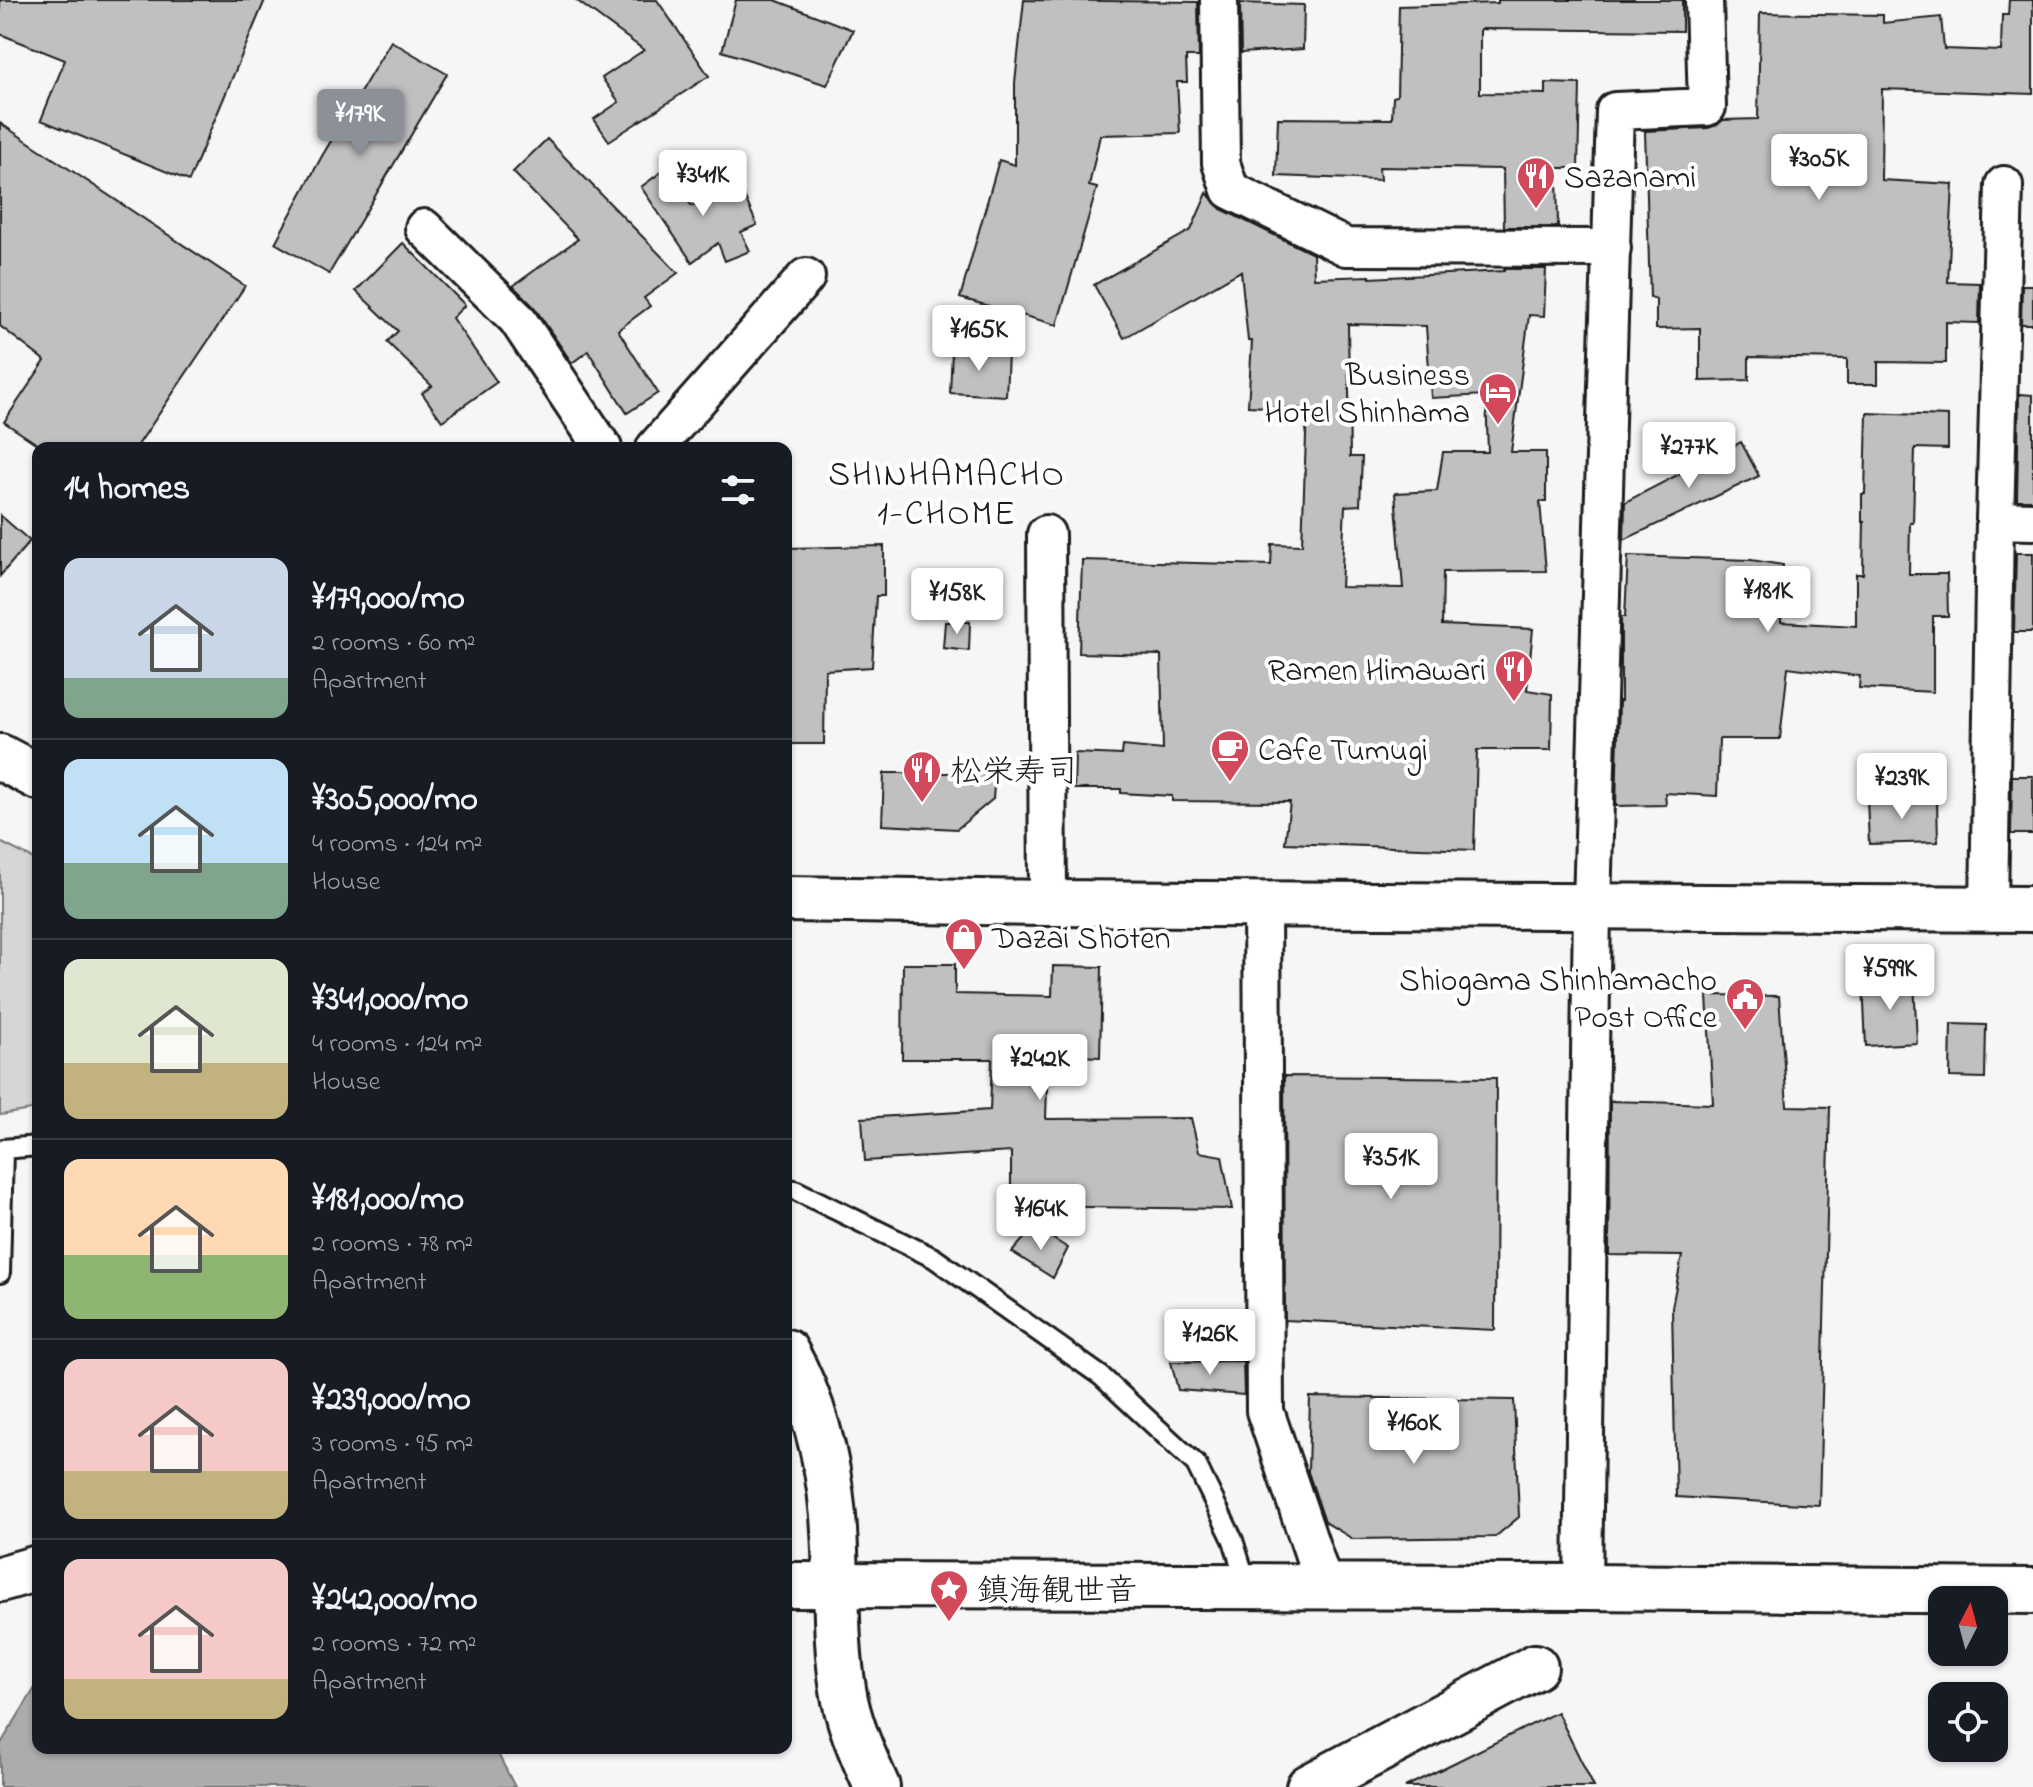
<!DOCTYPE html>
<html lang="en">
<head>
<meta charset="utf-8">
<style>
	:root { --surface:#171b24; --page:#242831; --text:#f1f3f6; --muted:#9ea1a6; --line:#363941; --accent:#8c9099 }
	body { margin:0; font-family:"Indie Flower","Klee One",sans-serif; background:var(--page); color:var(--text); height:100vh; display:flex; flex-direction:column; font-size:30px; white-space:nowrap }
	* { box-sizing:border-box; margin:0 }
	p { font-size:26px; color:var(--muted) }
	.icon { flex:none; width:44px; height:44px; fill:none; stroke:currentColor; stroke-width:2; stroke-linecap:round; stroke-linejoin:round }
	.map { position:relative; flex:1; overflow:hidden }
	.drawer { position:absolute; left:32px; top:442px; width:760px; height:1312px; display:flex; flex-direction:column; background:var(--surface); border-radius:16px; box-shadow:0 2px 6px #0004 }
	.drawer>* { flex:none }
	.needle { width:52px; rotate:6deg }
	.fabs { position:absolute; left:1928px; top:1586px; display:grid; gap:16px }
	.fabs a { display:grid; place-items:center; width:80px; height:80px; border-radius:16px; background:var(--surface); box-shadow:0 2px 6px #0004; font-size:40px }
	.price { position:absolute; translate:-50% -68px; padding:0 18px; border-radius:8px; background:#fff; color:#222; font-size:26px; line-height:52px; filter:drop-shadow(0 2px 4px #0008) }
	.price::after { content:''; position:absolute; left:50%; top:48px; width:24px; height:18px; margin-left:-12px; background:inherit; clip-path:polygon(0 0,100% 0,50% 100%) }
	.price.current { background:var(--accent); color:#fff }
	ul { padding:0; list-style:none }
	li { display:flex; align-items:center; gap:24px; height:200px; padding:0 32px }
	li+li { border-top:2px solid var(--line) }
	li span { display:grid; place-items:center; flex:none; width:224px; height:160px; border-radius:16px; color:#555 }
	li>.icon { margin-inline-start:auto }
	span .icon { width:96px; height:96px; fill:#fffc; stroke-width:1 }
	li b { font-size:34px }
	h2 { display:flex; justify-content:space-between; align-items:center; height:96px; padding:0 32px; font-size:34px }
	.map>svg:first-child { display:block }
	.green { fill:#d6d6d6; stroke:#797979; stroke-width:2 }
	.water { fill:#acacac; stroke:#727272; stroke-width:2 }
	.building { fill:#c0c0c0; stroke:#1c1c1c; stroke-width:2; fill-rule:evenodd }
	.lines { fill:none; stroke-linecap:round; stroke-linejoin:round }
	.lane-casing { stroke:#1c1c1c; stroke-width:24 }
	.street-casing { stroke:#1c1c1c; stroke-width:42 }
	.secondary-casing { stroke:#1c1c1c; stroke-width:50 }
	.lane { stroke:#fff; stroke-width:18 }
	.street { stroke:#fff; stroke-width:36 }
	.secondary { stroke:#fff; stroke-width:44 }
	.labels { text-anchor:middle; stroke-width:8; stroke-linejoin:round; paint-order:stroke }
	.poi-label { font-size:32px; fill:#1c1c1c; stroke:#fff; text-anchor:start }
	.neighbourhood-label { font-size:34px; letter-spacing:2px; fill:#1c1c1c; stroke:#fff }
</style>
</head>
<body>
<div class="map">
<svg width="2033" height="1787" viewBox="0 0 2033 1787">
	<rect width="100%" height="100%" fill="#f6f6f6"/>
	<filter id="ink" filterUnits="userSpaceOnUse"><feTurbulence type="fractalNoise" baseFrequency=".0125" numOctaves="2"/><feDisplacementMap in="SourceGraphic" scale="16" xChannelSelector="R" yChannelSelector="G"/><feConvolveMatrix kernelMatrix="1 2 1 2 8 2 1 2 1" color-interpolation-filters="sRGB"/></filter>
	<g filter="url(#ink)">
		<path class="green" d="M0,842L38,861V1109L0,1115Z"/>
		<path class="water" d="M38,1683V1748H495L515,1787H0V1745Z"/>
		<g class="building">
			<path d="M0,0H265L189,181L41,120L65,60L0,34Z"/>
			<path d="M576,0H657L709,76L609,141L594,119L619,102L602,78L644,50Z"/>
			<path d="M736,0H775L853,30L827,85L722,51Z"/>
			<path d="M1024,0L1198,2L1199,57H1186L1187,82H1177L1180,133L1100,135L1089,186L1097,188L1057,325L960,298L999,160L1015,165V83Z"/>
			<path d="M1498,0H1682V31L1480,29V93L1546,94V83L1580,84L1578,168H1557L1558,227H1504L1503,169L1379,167L1380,180L1276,176L1278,118L1392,119L1393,97L1397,96L1399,6L1498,3Z"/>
			<path d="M2009,0H2033V94L1882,89L1881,180L1953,184L1948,282L1980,283L1979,323L1946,322V363L1878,362V384H1847V359L1749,357V380L1700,381V328L1656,329V299L1650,297L1645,131L1708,128L1717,125L1723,120L1758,119L1760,13L1883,15V23L1941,17L1944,49L2001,51L2002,15H2008Z"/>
			<path d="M1240,3L1304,5L1303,49L1241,53Z"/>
			<path d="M391,41L447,74L329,274L275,243L322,156Z"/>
			<path d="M0,123L245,286L136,448H43L4,422L45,361L0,326Z"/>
			<path d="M547,139L678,273L644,298L650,306L618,330L658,393L627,413L588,351L572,363L534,307L513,286L578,239L513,172Z"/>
			<path d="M664,170L692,206L740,186L757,225L741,232L750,251L725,261L718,243L692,262L641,187Z"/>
			<path d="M1207,193L1221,209L1313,254L1314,278L1370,276V278L1504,271V269H1546L1544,316L1529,315L1511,452H1546V502H1540L1546,571L1443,572L1442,625L1533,629L1527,690L1552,694L1551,750H1477L1474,850L1285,843L1290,802L1172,801V796L1121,793V789H1074L1075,753L1122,755L1123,746L1163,750L1161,655L1079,653L1082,560L1271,565L1272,544L1302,545L1307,409L1248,406L1252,341H1248L1241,271L1124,338L1094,285L1191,230ZM1348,324L1426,326L1431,398L1486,395L1488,452H1443L1437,491L1395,493L1403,588L1341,587L1345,506L1360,505L1362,457H1350Z"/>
			<path d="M403,243L465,305L452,318L497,382L442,421L422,393L432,386L387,342L398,331L356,291Z"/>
			<path d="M2022,285H2033V324H2021Z"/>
			<path d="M952,351L1008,353L1006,396L950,393Z"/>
			<path d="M2019,394L2033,395V500H2017Z"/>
			<path d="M1867,413L1948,416V449L1915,448L1913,523H1910L1909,574H1947L1948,616H1933V692L1859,688L1860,676L1788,667L1780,739H1719L1717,796L1665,793L1666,805L1616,806L1619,701H1621V617H1625L1628,556L1751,560L1783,565L1781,622L1856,626V574H1863L1864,522H1862V494H1865Z"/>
			<path d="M1741,442L1759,476L1624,540L1625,502Z"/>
			<path d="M0,515L30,541L0,576Z"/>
			<path d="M884,546V596H876L872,667L825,670L824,744H786V548Z"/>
			<path d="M2016,553H2033V632H2014Z"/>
			<path d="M945,622H970L969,651L943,648Z"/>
			<path d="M884,773H995L993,799L957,829L882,825Z"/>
			<path d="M2012,776H2033V834H2011Z"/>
			<path d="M1867,799L1937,801L1938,842L1869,844Z"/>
			<path d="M903,964H955V994L1052,996L1053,966L1102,967L1100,1057L1048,1055L1046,1119L1191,1118L1199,1152L1222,1156L1232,1209L1011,1206V1152L865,1161L862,1118L990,1110L992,1059H902Z"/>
			<path d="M1914,979L1917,1043L1866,1046L1863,982Z"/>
			<path d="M1707,995L1779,996L1787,1106L1830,1107L1819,1505L1676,1497L1672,1307L1682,1256L1609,1255L1610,1101L1713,1104Z"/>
			<path d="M1951,1024L1986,1025L1985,1078L1950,1077Z"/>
			<path d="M1284,1076L1496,1078L1495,1330L1285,1320Z"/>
			<path d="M1034,1227L1068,1248L1053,1278L1012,1252Z"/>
			<path d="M1243,1361L1244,1395L1178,1390L1171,1362Z"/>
			<path d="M1310,1397L1514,1400L1519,1517L1495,1537L1353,1539L1325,1522L1308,1472Z"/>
			<path d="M1557,1712L1594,1787H1405Z"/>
		</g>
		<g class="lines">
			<g class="lane-casing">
				<g id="lane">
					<path d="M786,1189L795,1190L934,1258L1101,1376L1196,1464L1233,1540L1247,1585"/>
					<path d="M0,1273L3,1149L38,1146"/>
				</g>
			</g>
			<g class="street-casing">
				<g id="street">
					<path d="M1219,0L1221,163L1230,190L1346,247L1612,248"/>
					<path d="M424,228L517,319L603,448"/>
					<path d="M655,448L806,277"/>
					<path d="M1995,520L2033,521"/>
					<path d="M1046,534L1048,903"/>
					<path d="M1262,903L1265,1411L1325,1588"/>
					<path d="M1989,909L1995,520L2004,185"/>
					<path d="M1583,1587L1592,905L1615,111L1707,107L1704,0"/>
				</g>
			</g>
			<g class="secondary-casing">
				<g id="secondary">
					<path d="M0,757L38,777"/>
					<path d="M786,899L1048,903L2033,909"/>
					<path d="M786,1352C814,1402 828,1459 833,1516C838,1574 834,1632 843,1689C848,1723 863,1755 877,1787"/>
					<path d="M0,1579L38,1568"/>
					<path d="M786,1585L1583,1587L2033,1591"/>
					<path d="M1309,1787L1535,1667"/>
				</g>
			</g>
			<use href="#lane" class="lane"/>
			<use href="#street" class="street"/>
			<use href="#secondary" class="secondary"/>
		</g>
	</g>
	<defs>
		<g id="restaurant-pin" transform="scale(2)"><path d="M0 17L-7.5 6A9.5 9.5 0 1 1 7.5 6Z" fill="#d1495b" stroke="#fff"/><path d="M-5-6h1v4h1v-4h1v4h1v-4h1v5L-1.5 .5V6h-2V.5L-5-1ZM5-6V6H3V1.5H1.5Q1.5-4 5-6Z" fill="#fff"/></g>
		<g id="hotel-pin" transform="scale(2)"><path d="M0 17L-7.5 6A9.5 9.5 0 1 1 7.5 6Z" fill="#d1495b" stroke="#fff"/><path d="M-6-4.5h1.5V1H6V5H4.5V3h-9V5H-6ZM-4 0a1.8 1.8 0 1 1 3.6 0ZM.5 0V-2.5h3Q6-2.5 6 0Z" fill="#fff"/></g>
		<g id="cafe-pin" transform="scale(2)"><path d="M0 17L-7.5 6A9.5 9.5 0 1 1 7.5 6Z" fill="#d1495b" stroke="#fff"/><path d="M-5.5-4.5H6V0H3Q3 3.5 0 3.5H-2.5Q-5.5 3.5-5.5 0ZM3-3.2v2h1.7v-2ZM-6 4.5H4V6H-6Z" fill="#fff"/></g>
		<g id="shop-pin" transform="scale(2)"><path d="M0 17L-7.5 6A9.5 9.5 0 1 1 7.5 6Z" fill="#d1495b" stroke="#fff"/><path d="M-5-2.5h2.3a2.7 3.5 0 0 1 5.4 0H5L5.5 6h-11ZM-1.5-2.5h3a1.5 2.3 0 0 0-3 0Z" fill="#fff"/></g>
		<g id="civic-pin" transform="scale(2)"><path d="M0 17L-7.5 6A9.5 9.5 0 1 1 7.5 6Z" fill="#d1495b" stroke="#fff"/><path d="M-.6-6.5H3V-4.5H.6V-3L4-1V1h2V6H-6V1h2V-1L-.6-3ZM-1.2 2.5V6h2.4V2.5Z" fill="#fff"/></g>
		<g id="sight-pin" transform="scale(2)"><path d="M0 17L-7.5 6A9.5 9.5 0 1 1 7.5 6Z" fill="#d1495b" stroke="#fff"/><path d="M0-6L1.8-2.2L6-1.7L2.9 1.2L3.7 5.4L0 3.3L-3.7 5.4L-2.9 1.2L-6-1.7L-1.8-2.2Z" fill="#fff"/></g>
	</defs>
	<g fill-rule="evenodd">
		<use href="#restaurant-pin" x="1536" y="176"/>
		<use href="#hotel-pin" x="1498" y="392"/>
		<use href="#restaurant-pin" x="1514" y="669"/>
		<use href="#cafe-pin" x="1230" y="749"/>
		<use href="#restaurant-pin" x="922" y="770"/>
		<use href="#shop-pin" x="964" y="937"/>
		<use href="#civic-pin" x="1745" y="997"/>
		<use href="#sight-pin" x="949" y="1589"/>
	</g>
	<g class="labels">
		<g class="poi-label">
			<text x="1564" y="187">Sazanami</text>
			<text x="1470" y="385" text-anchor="end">Business<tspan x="1470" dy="37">Hotel Shinhama</tspan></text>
			<text x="1486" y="680" text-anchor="end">Ramen Himawari</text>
			<text x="1258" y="760">Cafe Tumugi</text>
			<text x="950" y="781">松栄寿司</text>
			<text x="992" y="948">Dazai Shōten</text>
			<text x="1717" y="990" text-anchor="end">Shiogama Shinhamacho<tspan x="1717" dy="37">Post Office</tspan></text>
			<text x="977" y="1600">鎮海観世音</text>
		</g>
		<g class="neighbourhood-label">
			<text x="947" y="485">SHINHAMACHO<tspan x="947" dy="39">1-CHOME</tspan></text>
		</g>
	</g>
</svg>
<div class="fabs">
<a><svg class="needle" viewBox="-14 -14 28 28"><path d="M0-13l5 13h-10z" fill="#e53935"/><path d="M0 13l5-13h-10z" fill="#9ea1a6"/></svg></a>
<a><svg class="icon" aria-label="locate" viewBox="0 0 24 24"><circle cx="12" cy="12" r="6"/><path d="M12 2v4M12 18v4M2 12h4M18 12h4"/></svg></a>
</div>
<b class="price current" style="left:360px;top:157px">¥179K</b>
<b class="price" style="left:1819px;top:202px">¥305K</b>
<b class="price" style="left:703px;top:218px">¥341K</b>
<b class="price" style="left:979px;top:373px">¥165K</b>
<b class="price" style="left:1689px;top:490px">¥277K</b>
<b class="price" style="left:1768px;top:634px">¥181K</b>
<b class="price" style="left:957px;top:636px">¥158K</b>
<b class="price" style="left:1902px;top:821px">¥239K</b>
<b class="price" style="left:1890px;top:1012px">¥599K</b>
<b class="price" style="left:1040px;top:1102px">¥242K</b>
<b class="price" style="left:1391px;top:1201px">¥351K</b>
<b class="price" style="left:1041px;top:1252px">¥164K</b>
<b class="price" style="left:1210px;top:1377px">¥126K</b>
<b class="price" style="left:1414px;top:1466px">¥160K</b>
<section class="drawer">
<h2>14 homes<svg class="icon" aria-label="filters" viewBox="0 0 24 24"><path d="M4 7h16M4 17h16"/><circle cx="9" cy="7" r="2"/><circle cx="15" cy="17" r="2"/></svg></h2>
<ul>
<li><span style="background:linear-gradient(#c9d6e8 75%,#7fa58c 0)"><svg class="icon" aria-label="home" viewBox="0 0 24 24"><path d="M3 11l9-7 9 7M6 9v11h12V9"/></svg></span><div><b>¥179,000/mo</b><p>2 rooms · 60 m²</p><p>Apartment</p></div></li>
<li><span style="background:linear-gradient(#bfe0f5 65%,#7fa58c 0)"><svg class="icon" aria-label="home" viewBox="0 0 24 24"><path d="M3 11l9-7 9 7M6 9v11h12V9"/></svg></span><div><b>¥305,000/mo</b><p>4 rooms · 124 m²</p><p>House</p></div></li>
<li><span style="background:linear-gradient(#dfe7d0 65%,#c2b280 0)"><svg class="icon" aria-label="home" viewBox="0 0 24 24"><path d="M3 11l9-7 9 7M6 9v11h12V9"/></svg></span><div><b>¥341,000/mo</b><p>4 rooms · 124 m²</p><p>House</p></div></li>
<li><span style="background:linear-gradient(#ffd9b3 60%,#8fb573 0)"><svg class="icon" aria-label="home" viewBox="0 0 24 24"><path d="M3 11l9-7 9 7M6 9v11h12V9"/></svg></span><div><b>¥181,000/mo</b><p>2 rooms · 78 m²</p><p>Apartment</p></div></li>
<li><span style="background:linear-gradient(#f6c9c9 70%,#c2b280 0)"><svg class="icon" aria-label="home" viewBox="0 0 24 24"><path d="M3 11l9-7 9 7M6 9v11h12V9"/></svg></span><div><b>¥239,000/mo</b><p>3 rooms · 95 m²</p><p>Apartment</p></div></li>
<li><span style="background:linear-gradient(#f6c9c9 75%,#c2b280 0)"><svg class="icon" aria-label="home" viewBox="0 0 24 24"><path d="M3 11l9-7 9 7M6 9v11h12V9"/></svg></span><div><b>¥242,000/mo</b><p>2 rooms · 72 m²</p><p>Apartment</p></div></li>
</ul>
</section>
</div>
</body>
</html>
